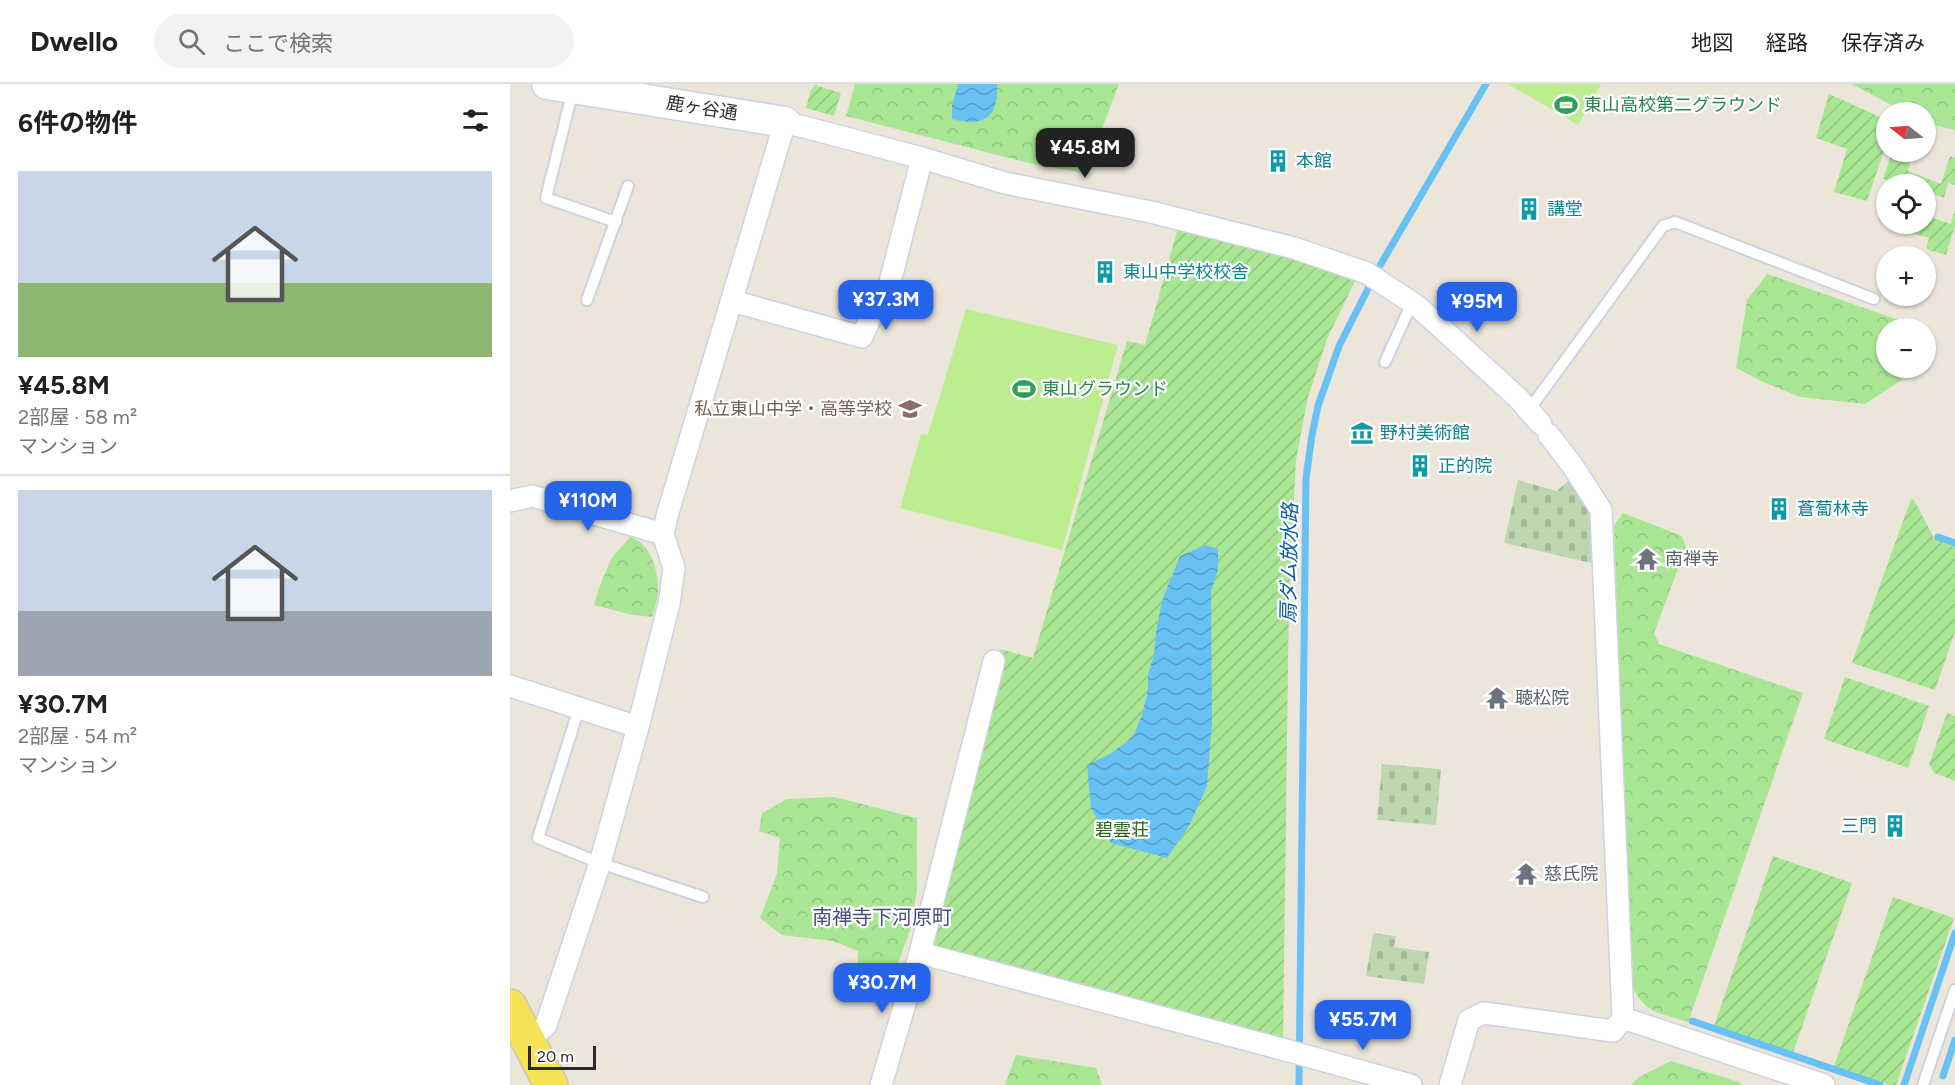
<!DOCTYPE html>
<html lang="ja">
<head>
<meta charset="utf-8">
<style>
	:root { --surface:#fff; --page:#f2f2f2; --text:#202124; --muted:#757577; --line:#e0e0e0; --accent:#2563eb }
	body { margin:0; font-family:Figtree,"Noto Sans JP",sans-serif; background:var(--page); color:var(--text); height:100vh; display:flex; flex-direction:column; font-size:22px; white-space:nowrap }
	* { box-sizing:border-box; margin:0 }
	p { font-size:20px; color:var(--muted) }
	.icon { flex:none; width:33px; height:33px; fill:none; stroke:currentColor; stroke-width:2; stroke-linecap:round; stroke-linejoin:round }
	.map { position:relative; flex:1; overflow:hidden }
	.side { display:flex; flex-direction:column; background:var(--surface); width:510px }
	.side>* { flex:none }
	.needle { width:39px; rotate:287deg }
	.controls { position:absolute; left:1366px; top:18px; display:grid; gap:12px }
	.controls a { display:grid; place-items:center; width:60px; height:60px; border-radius:50%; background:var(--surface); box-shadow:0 2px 4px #0004; font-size:30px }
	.scale { position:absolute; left:18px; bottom:15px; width:68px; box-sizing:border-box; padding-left:6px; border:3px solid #292929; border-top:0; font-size:16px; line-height:21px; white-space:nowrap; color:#292929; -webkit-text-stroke:4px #fff; paint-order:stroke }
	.price { position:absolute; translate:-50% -51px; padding:0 14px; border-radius:12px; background:var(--accent); color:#fff; font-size:20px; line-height:39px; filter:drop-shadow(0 2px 3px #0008) }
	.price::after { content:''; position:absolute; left:50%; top:36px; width:18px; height:14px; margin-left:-9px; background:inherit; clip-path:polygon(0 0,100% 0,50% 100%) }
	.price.active { background:#222; color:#fff }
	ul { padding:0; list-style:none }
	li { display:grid; align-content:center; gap:12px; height:318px; padding:0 18px }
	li+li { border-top:2px solid var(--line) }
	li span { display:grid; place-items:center; height:186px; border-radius:0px; color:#555 }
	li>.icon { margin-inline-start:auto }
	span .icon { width:108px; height:108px; fill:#fffc; stroke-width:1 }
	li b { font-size:26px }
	h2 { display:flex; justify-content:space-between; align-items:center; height:72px; padding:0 18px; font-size:26px }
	header { display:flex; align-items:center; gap:36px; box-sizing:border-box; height:84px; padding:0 30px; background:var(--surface); border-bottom:2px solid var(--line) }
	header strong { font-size:28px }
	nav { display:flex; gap:33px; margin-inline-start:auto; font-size:21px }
	.search { width:420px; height:54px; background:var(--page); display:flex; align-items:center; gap:15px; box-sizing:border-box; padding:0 21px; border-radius:33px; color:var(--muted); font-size:22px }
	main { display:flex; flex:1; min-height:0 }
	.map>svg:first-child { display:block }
	.forest { fill:url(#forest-crowns) }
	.cemetery { fill:url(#cemetery-stones) }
	.garden { fill:url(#garden-furrows) }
	.pitch { fill:#bcee8f }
	.water { fill:url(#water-waves) }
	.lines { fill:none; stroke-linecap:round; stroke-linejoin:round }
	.stream { stroke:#68c1f4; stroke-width:7 }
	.lane-casing { stroke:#cfd1e3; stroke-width:14 }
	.street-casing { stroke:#cfd1e3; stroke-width:24 }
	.secondary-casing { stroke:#cfd1e3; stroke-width:33 }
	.primary-casing { stroke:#c7c7c7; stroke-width:36 }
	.lane { stroke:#fff; stroke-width:10 }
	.street { stroke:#fff; stroke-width:21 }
	.secondary { stroke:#fff; stroke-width:30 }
	.primary { stroke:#f7e155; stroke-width:33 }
	.labels { text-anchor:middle; stroke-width:4.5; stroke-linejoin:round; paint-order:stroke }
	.leisure-label { font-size:18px; fill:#27864d; stroke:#fff; text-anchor:start }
	.street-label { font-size:18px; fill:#292929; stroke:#fff }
	.culture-label { font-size:18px; fill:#0d838f; stroke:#fff; text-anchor:start }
	.education-label { font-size:18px; fill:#785e54; stroke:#fff; text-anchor:end }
	.worship-label { font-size:18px; fill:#5b616d; stroke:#fff; text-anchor:start }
	.park-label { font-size:18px; fill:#1f6916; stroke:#fff }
	.water-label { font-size:20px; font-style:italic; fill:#075c9f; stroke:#fff }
	.neighbourhood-label { font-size:20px; fill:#484c7c; stroke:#fff }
</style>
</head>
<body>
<header>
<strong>Dwello</strong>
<div class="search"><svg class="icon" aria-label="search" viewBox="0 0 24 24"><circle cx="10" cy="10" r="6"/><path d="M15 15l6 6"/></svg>ここで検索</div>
<nav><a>地図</a><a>経路</a><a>保存済み</a></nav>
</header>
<main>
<section class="side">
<h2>6件の物件<svg class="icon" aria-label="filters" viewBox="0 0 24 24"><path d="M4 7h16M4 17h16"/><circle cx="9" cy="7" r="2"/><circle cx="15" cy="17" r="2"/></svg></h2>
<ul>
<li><span style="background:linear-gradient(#c9d6e8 60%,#8fb573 0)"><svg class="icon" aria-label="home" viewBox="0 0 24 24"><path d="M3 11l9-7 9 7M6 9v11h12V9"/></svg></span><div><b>¥45.8M</b><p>2部屋 · 58 m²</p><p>マンション</p></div></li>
<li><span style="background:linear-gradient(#c9d6e8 65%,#9aa5b1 0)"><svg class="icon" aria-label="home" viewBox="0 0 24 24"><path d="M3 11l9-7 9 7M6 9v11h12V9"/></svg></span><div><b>¥30.7M</b><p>2部屋 · 54 m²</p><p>マンション</p></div></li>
</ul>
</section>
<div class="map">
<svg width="1445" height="1001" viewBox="0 0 1445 1001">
	<defs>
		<pattern id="forest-crowns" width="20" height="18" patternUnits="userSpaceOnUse" patternTransform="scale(1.5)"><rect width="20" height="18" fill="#a8e694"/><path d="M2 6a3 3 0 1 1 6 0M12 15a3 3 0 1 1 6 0" fill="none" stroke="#91c580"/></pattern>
		<pattern id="cemetery-stones" width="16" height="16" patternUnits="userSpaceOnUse" patternTransform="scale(1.5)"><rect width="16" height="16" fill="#bfd7b1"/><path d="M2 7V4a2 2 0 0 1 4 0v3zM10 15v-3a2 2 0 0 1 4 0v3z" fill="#a4b998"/></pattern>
		<pattern id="garden-furrows" width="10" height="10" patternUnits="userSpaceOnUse" patternTransform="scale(1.5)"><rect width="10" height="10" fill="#a8e694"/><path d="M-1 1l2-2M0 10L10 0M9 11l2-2" fill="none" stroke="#91c580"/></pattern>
		<pattern id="water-waves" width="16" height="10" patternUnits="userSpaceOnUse" patternTransform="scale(1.5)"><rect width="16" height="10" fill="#68c1f4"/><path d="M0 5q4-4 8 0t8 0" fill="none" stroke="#569dc6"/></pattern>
	</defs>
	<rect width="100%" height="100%" fill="#ece6da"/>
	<g class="forest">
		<path d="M345,0H609L575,89L527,81L336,32Z"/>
		<path d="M1342,0H1445V46L1416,39V28H1394Z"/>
		<path d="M1257,190L1400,240L1402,244H1377V284H1396L1393,295L1355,320L1290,313L1251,297L1226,284L1237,216Z"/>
		<path d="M1113,429L1172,452L1176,463L1144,549L1149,560L1293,609L1178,938C1150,929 1132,929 1121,898L1104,441Z"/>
		<path d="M120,453C141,459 149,488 148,509C147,517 144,526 142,533L123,531L84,521L89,504L101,475Z"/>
		<path d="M324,713L407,734V805L400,847L380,900L359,901L348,886V867L323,857L272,851L250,834L267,790L270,754L249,747L252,729L277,715Z"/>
		<path d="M506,971L586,984L592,1001H495Z"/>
		<path d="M1161,977L1229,998L1232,1001H1121L1129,993Z"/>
	</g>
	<g class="cemetery">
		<path d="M1008,396L1047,407L1058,397L1080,426L1081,479L994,459Z"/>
		<path d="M872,680L931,685L926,741L867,736Z"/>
		<path d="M863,849L886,852L884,863L919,868L914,900L856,892Z"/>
	</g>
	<g class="garden">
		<path d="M305,1L331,9L324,32L296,24L301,6Z"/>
		<path d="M1319,10L1377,36V58L1357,117L1324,108L1337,65L1306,54Z"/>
		<path d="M1382,68H1403L1398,87L1431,100L1440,72L1445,74V101L1438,99L1434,114L1416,108V100H1392L1373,95Z"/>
		<path d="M1445,126V142L1436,171L1416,165L1419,154L1388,145L1389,140H1416V132L1441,140Z"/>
		<path d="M668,144L779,172L846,195L817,255L798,313L786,376L779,509L773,957L413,867L490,565L523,574L617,257L635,261Z"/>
		<path d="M1401,415L1404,416L1424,454L1445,463V548L1425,606L1342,579Z"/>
		<path d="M1335,593L1419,622L1398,684L1314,655Z"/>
		<path d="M1437,629L1445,632V697L1424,689L1419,680Z"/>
		<path d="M1263,772L1342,799L1283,969L1204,942Z"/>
		<path d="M1383,813L1444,834L1386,1001H1379L1324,982Z"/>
	</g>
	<g class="pitch">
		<path d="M998,0H1091L1068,41Z"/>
		<path d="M456,225L608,261L552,466L390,424L411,350L418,351Z"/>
	</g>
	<g class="water">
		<path d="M448,0H487C489,33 474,44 442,35V22Z"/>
		<path d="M695,461L708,465V486L701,507L702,639L697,702L679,742L657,774L601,759L581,724L577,681L600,670L623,653L632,631L638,607V591L644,570L646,548L652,517L670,472Z"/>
	</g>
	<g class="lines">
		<g class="stream">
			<path d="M1428,453L1445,459"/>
			<path d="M1182,937L1370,1001"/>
			<path d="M1433,992L1445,956"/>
			<path d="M789,1001L796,394L802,351L808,322L829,262L868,185L976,0"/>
			<path d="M1394,1001L1445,849"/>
		</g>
		<g class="lane-casing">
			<g id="lane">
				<path d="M63,6L36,114L106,138"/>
				<path d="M77,216L118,102"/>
				<path d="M875,278L902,219"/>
				<path d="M1019,326L1153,142L1165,138L1364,215"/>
				<path d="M69,624L28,754L90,779L193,813"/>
				<path d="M1413,1001L1445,906"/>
			</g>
		</g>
		<g class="street-casing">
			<g id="street">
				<path d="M222,217L352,253L370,212L378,206L412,74"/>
				<path d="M1039,351L1062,381L1091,426L1113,934L1314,1001"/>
				<path d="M0,417L22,412L153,450"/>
				<path d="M484,577L410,869L779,967L901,1001"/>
				<path d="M0,602L128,643"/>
				<path d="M18,958L36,941L90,779L128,643L159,520L164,484L153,450L157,432L275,38L412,74L495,99L641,128L784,164L857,189L907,222L926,239L1007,313L1031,340"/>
				<path d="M371,1001L410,869"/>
				<path d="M940,1001L959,936L974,929L1103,947L1113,934"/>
			</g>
		</g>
		<g class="secondary-casing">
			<path id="secondary" d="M37,0L275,38"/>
		</g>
		<g class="primary-casing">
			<path id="primary" d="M0,922L41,1001"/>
		</g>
		<use href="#lane" class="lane"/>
		<use href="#street" class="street"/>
		<use href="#secondary" class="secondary"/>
		<use href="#primary" class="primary"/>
	</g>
	<defs>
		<g id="stadium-bare" transform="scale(1.8)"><path d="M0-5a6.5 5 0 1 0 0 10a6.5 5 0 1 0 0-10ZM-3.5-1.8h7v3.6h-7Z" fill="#2e9e5b" stroke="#fff" stroke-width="2.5" paint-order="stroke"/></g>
		<g id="building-bare" transform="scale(1.8)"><path d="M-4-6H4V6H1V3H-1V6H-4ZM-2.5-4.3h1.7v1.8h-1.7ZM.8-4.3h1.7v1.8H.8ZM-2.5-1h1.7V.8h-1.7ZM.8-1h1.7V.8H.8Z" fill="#0f9aa8" stroke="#fff" stroke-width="2.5" paint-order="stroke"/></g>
		<g id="school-bare" transform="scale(1.8)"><path d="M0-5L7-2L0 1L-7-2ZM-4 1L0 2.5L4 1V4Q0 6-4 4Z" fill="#8d6e63" stroke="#fff" stroke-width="2.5" paint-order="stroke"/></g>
		<g id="museum-bare" transform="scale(1.8)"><path d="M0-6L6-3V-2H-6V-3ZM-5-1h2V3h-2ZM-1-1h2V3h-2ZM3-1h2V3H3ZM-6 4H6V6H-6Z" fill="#0f9aa8" stroke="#fff" stroke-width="2.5" paint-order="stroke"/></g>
		<g id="temple-bare" transform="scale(1.8)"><path d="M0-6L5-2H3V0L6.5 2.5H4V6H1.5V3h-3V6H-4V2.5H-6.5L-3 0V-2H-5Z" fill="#6b7280" stroke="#fff" stroke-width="2.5" paint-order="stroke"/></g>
	</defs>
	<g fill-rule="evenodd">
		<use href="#stadium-bare" x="1056" y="21"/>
		<use href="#building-bare" x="768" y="77"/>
		<use href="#building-bare" x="1019" y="125"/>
		<use href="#building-bare" x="595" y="188"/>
		<use href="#stadium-bare" x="514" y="305"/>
		<use href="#school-bare" x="400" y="325"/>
		<use href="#museum-bare" x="852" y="349"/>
		<use href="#building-bare" x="910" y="382"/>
		<use href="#building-bare" x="1269" y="425"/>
		<use href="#temple-bare" x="1137" y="475"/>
		<use href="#temple-bare" x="987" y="614"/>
		<use href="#building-bare" x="1385" y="742"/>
		<use href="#temple-bare" x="1016" y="790"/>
	</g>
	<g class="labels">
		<g class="leisure-label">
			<text x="1074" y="27">東山高校第二グラウンド</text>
			<text x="532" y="311">東山グラウンド</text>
		</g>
		<g class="street-label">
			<text transform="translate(192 24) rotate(9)" y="6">鹿ヶ谷通</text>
		</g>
		<g class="culture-label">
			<text x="786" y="83">本館</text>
			<text x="1037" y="131">講堂</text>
			<text x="613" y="194">東山中学校校舎</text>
			<text x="870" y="355">野村美術館</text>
			<text x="928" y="388">正的院</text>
			<text x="1287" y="431">蒼蔔林寺</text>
			<text x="1367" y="748" text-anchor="end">三門</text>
		</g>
		<g class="education-label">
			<text x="382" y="331">私立東山中学・高等学校</text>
		</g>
		<g class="worship-label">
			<text x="1155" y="481">南禅寺</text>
			<text x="1005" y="620">聴松院</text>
			<text x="1034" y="796">慈氏院</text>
		</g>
		<g class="park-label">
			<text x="612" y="752">碧雲荘</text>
		</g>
		<g class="water-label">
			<text transform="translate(779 479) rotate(-89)" y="7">扇ダム放水路</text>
		</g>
		<g class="neighbourhood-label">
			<text x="372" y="840">南禅寺下河原町</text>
		</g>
	</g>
</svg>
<div class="controls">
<a><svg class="needle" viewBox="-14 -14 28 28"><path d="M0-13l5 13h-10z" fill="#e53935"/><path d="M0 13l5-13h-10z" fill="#757577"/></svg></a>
<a><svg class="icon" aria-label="locate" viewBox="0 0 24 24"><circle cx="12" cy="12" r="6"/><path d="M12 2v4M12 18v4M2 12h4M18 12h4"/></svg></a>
<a>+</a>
<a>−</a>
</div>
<div class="scale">20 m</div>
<b class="price active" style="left:575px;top:95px">¥45.8M</b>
<b class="price" style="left:376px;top:247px">¥37.3M</b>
<b class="price" style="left:967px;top:249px">¥95M</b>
<b class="price" style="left:78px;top:448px">¥110M</b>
<b class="price" style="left:372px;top:930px">¥30.7M</b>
<b class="price" style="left:853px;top:967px">¥55.7M</b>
</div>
</main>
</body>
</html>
